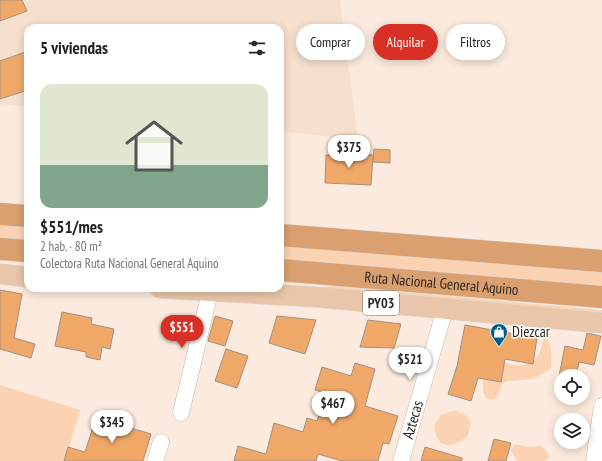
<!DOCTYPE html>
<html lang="es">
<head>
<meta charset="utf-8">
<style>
	:root { --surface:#fff; --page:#f2f2f2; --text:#202124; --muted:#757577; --line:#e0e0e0; --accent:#d93025 }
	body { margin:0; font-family:"PT Sans Narrow",sans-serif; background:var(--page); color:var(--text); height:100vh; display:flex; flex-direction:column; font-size:15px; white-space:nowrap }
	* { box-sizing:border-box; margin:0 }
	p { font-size:13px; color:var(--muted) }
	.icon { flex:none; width:22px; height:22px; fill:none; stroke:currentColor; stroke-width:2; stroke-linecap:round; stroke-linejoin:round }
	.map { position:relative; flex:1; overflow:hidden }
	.sheet { position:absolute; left:24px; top:24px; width:260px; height:268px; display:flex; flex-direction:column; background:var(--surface); border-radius:12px; box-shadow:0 2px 10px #0003 }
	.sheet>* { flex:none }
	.guide { position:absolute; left:296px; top:24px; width:246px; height:36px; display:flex; gap:8px }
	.fabs { position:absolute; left:554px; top:369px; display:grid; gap:8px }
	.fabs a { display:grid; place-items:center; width:36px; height:36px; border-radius:50%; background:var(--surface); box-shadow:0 2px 10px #0003; font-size:20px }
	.price { position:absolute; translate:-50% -34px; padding:0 9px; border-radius:14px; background:#fff; color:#222; font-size:13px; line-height:26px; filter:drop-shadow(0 1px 2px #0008) }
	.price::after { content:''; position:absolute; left:50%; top:24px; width:12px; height:9px; margin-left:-6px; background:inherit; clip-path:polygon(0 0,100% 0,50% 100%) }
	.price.selected { background:var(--accent); color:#fff }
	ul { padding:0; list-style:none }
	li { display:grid; align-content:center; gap:8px; height:212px; padding:0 16px }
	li+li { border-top:1px solid var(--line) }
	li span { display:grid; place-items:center; height:124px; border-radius:12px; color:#555 }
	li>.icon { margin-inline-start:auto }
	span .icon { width:72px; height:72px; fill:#fffc; stroke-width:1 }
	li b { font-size:17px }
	h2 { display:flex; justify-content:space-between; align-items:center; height:48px; padding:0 16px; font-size:17px }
	.pill { padding:0 14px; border-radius:18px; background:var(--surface); box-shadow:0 2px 10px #0003; font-size:14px; line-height:36px }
	.pill.selected { background:var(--accent); color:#fff }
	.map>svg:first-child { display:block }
	.built { fill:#f7dfcd }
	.green { fill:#fbd2b2 }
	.building { fill:#f0a869; stroke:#a19185 }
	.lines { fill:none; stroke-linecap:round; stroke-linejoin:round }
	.minor-casing { stroke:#c5b4a8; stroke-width:17 }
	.major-casing { stroke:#d5d4d3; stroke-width:21 }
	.highway-casing { stroke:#d5d4d3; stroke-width:23 }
	.minor { stroke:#fff; stroke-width:16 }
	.major { stroke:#e9c6a9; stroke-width:20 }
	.highway { stroke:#daa06f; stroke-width:22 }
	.labels { text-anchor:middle; stroke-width:3; stroke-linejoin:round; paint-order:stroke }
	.shield { fill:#fff; stroke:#6d6865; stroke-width:1 }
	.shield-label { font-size:14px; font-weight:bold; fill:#2e2823 }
	.street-label { font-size:15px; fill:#2e2823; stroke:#fff }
	.poi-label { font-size:15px; fill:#2e2823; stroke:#fff; text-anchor:start }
</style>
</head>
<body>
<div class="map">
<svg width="602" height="461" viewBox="0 0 602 461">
	<rect width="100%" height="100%" fill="#fbeadd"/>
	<path class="built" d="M0,0H340L358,140L280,131V28H28V107L0,104Z"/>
	<g class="green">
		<path d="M0,223L28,225V241L0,239Z"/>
		<path d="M280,245L602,271V287L280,261Z"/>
		<path d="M336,286L602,310V315L313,288Z"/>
		<path d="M545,336C553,346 551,357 551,369L533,379L507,381L502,384L498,397L492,400L486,398L483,392V378L503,362C516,367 531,368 539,354C542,348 542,342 545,336Z"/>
		<path d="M0,385L80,410L65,461H0Z"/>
		<path d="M455,410L468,417L471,423L468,436C452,448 437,451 434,426L441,415Z"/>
		<path d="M515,444L529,447L541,446L546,450L549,457L545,461H517L511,450Z"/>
	</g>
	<g class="building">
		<path d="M0,0H22L27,11L0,21Z"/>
		<path d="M28,51V90L0,99V61Z"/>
		<path d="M374,149L390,150V163L373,162Z"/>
		<path d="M352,154L373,155L371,185L325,183L326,155L352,156Z"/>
		<path d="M0,290L22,294L14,338L35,344L31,358L0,349Z"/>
		<path d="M62,312L92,318L91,324L114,329L110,349L102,347L100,360L86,357V352L55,346Z"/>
		<path d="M215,316L233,321L225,346L208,341Z"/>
		<path d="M277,316L316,320L305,354L269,343Z"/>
		<path d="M368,320L401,324L394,348L360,347Z"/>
		<path d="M465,325L537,338L533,364L505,359L501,382L478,378L471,401L448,394L457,366Z"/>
		<path d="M587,333L601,336L594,365L579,362L576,376H559L565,346L583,350Z"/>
		<path d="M226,349L248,356L237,388L215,381Z"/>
		<path d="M355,363L375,369L365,406L398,416L389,444L383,443L378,461H342L318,454L316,461H234L238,446L266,454L274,423L303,432L307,418L317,421L326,393L315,390L322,367L351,376Z"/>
		<path d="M96,418L151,434L143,461H64L68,447L85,452Z"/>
		<path d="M494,439L511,443L506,461H488Z"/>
		<path d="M425,447L462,458V461H421Z"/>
	</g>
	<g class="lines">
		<g class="minor-casing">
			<g id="minor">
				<path d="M181,413L210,292"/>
				<path d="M155,461L161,442"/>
				<path id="s1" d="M401,461L445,309"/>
				<path d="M594,461L602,406"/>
			</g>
		</g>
		<g class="major-casing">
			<g id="major">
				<path d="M0,274L28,277"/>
				<path d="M160,288L315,297L602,323"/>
			</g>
		</g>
		<g class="highway-casing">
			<g id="highway">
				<path d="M0,214L28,216"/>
				<path d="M280,235L602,261"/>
				<path d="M0,249L28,251"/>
				<path id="s2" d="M280,270L602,297"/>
			</g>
		</g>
		<use href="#minor" class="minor"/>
		<use href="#major" class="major"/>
		<use href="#highway" class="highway"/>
	</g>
	<defs>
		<g id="shop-pin" transform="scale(0.9)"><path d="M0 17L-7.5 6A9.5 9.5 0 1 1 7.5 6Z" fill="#005e8e" stroke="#fff"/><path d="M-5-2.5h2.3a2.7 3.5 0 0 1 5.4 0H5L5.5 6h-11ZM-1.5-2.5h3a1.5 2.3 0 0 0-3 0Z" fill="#fff"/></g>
	</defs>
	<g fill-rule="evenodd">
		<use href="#shop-pin" x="499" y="332"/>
	</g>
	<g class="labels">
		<rect class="shield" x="363" y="291" width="36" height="24" rx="3"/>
		<g class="shield-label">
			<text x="381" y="308">PY03</text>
		</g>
		<g class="street-label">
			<text dy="5" stroke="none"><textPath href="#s2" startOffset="162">Ruta Nacional General Aquino</textPath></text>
			<text dy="5" stroke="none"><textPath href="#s1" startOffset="43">Aztecas</textPath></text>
		</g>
		<g class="poi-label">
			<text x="512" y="337">Diezcar</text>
		</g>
	</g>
</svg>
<div class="fabs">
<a><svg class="icon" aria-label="locate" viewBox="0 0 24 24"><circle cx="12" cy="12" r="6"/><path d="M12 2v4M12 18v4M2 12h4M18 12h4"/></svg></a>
<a><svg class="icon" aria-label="layers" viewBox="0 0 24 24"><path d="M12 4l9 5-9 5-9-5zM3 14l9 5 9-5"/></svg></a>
</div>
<b class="price" style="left:349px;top:169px">$375</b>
<b class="price selected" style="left:182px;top:349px">$551</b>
<b class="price" style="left:410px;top:381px">$521</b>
<b class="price" style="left:333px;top:425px">$467</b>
<b class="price" style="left:112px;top:444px">$345</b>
<div class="guide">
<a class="pill">Comprar</a>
<a class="pill selected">Alquilar</a>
<a class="pill">Filtros</a>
</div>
<section class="sheet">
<h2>5 viviendas<svg class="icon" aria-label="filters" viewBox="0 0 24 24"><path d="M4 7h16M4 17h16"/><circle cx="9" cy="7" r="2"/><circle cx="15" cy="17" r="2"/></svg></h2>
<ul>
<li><span style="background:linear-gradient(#dfe7d0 65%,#7fa58c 0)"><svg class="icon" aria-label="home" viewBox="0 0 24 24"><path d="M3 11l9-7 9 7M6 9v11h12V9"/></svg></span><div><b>$551/mes</b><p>2 hab. · 80 m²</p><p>Colectora Ruta Nacional General Aquino</p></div></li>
</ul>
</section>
</div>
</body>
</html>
